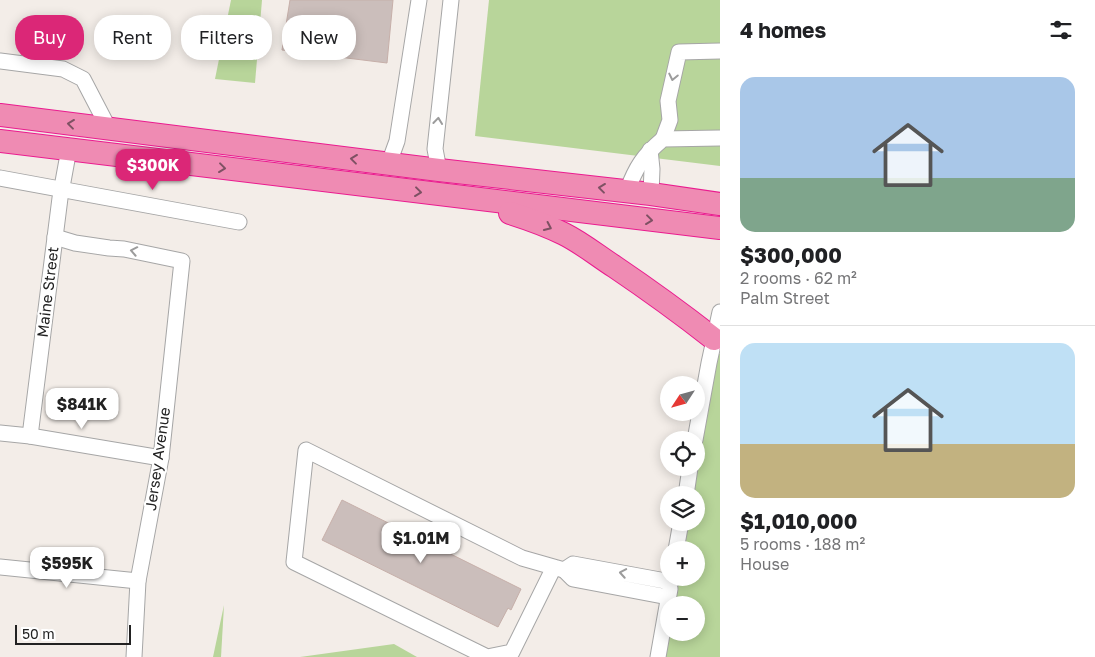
<!DOCTYPE html>
<html lang="en">
<head>
<meta charset="utf-8">
<style>
	:root { --surface:#fff; --page:#f2f2f2; --text:#202124; --muted:#757577; --line:#e0e0e0; --accent:#db2777 }
	body { margin:0; font-family:"Golos Text",sans-serif; background:var(--page); color:var(--text); height:100vh; display:flex; flex-direction:column; font-size:19px; white-space:nowrap }
	* { box-sizing:border-box; margin:0 }
	p { font-size:16px; color:var(--muted) }
	.icon { flex:none; width:28px; height:28px; fill:none; stroke:currentColor; stroke-width:2; stroke-linecap:round; stroke-linejoin:round }
	.map { position:relative; flex:1; overflow:hidden }
	.panel { display:flex; flex-direction:column; background:var(--surface); width:375px }
	.panel>* { flex:none }
	.hud { position:absolute; left:15px; top:15px; width:475px; height:45px; display:flex; gap:10px }
	.needle { width:32px; rotate:234deg }
	.tools { position:absolute; left:660px; top:376px; display:grid; gap:10px }
	.tools a { display:grid; place-items:center; width:45px; height:45px; border-radius:50%; background:var(--surface); box-shadow:0 2px 12px #0003; font-size:25px }
	.scale { position:absolute; left:15px; bottom:12px; width:116px; box-sizing:border-box; padding-left:5px; border:2px solid #222; border-top:0; font-size:14px; line-height:18px; white-space:nowrap; color:#222; -webkit-text-stroke:4px #fff; paint-order:stroke }
	.price { position:absolute; translate:-50% -42px; padding:0 11px; border-radius:10px; background:#fff; color:#222; font-size:16px; line-height:32px; filter:drop-shadow(0 1px 2px #0008) }
	.price::after { content:''; position:absolute; left:50%; top:30px; width:15px; height:11px; margin-left:-8px; background:inherit; clip-path:polygon(0 0,100% 0,50% 100%) }
	.price.selected { background:var(--accent); color:#fff }
	ul { padding:0; list-style:none }
	li { display:grid; align-content:center; gap:10px; height:265px; padding:0 20px }
	li+li { border-top:1px solid var(--line) }
	li span { display:grid; place-items:center; height:155px; border-radius:15px; color:#555 }
	li>.icon { margin-inline-start:auto }
	span .icon { width:90px; height:90px; fill:#fffc; stroke-width:1 }
	li b { font-size:21px }
	h2 { display:flex; justify-content:space-between; align-items:center; height:60px; padding:0 20px; font-size:21px }
	.tag { padding:0 18px; border-radius:20px; background:var(--surface); box-shadow:0 2px 12px #0003; font-size:18px; line-height:45px }
	.tag.selected { background:var(--accent); color:#fff }
	main { display:flex; flex:1; min-height:0 }
	.map>svg:first-child { display:block }
	.forest { fill:#b8d59a }
	.building { fill:#cbbebb; stroke:#c6afa9 }
	.lines { fill:none; stroke-linecap:round; stroke-linejoin:round }
	.minor-casing { stroke:#a6a6a6; stroke-width:17 }
	.highway-casing { stroke:#ea1b8f; stroke-width:24 }
	.minor { stroke:#fff; stroke-width:15 }
	.highway { stroke:#ef8bb3; stroke-width:22 }
	.oneway { stroke:#9c9c9c }
	.oneway2 { stroke:#7e5163 }
	.labels { text-anchor:middle; stroke-width:4.5; stroke-linejoin:round; paint-order:stroke }
	.street-label { font-size:15px; fill:#222; stroke:#fff }
</style>
</head>
<body>
<main>
<div class="map">
<svg width="720" height="657" viewBox="0 0 720 657">
	<rect width="100%" height="100%" fill="#f3ede8"/>
	<g class="forest">
		<path d="M231,0H262L255,83L215,79Z"/>
		<path d="M489,0H720V166L475,136Z"/>
		<path d="M714,352L720,354V657H660L669,632H696V605H669L674,578H696V550H679L683,523L696,522V495H688L696,468V450Z"/>
		<path d="M224,605L221,657H213Z"/>
		<path d="M394,644L417,657H300Z"/>
	</g>
	<g class="building">
		<path d="M290,0H393L387,63L282,50Z"/>
		<path d="M342,500L521,589L511,610L508,608L498,627L322,540Z"/>
	</g>
	<g class="lines">
		<g class="minor-casing">
			<g id="minor">
				<path d="M0,61L63,69L83,79L109,129"/>
				<path d="M663,139L670,120L668,101L679,52L720,51"/>
				<path d="M650,150L652,169L651,194"/>
				<path d="M389,163L397,141L419,0"/>
				<path d="M439,170L435,149L451,0"/>
				<path d="M0,178L239,222"/>
				<path d="M627,191C636,167 643,156 663,139L720,138"/>
				<path d="M55,237L75,243L109,248L124,249L182,261L161,458L138,581L134,657"/>
				<path d="M0,433L30,436L161,458"/>
				<path d="M30,436L60,198L69,149"/>
				<path d="M695,440L709,363L720,312"/>
				<path d="M686,495L690,468"/>
				<path d="M676,550L681,522"/>
				<path d="M0,567L138,581"/>
				<path d="M554,567L512,652L487,657L294,562L306,450L522,558L564,570"/>
				<path d="M668,597L573,579L564,570L573,564L671,582"/>
				<path d="M658,657L670,589"/>
			</g>
		</g>
		<g class="highway-casing">
			<g id="highway">
				<path d="M0,115L439,170L651,194L720,204"/>
				<path d="M0,141L720,228"/>
				<path d="M510,213C529,219 546,225 564,234C582,243 598,256 615,267C649,290 682,314 714,339"/>
			</g>
		</g>
		<use href="#minor" class="minor"/>
		<use href="#highway" class="highway"/>
	</g>
	<defs><path id="oneway-chevron" d="M-2-3.5L2.5 0L-2 3.5" fill="none" stroke-width="1.6" stroke-linecap="round" stroke-linejoin="round" transform="scale(1.25)"/></defs>
	<g class="oneway">
		<use href="#oneway-chevron" transform="translate(673 77) rotate(102)"/>
		<use href="#oneway-chevron" transform="translate(438 121) rotate(-84)"/>
		<use href="#oneway-chevron" transform="translate(134 251) rotate(-169)"/>
		<use href="#oneway-chevron" transform="translate(623 573) rotate(-170)"/>
	</g>
	<g class="oneway2">
		<use href="#oneway-chevron" transform="translate(71 124) rotate(-173)"/>
		<use href="#oneway-chevron" transform="translate(354 159) rotate(-173)"/>
		<use href="#oneway-chevron" transform="translate(222 168) rotate(7)"/>
		<use href="#oneway-chevron" transform="translate(602 188) rotate(-173)"/>
		<use href="#oneway-chevron" transform="translate(418 192) rotate(7)"/>
		<use href="#oneway-chevron" transform="translate(649 220) rotate(7)"/>
		<use href="#oneway-chevron" transform="translate(548 227) rotate(25)"/>
	</g>
	<g class="labels">
		<g class="street-label">
			<text transform="translate(48 292) rotate(-83)" y="5">Maine Street</text>
			<text transform="translate(158 459) rotate(-82)" y="5">Jersey Avenue</text>
		</g>
	</g>
</svg>
<div class="tools">
<a><svg class="needle" viewBox="-14 -14 28 28"><path d="M0-13l5 13h-10z" fill="#e53935"/><path d="M0 13l5-13h-10z" fill="#757577"/></svg></a>
<a><svg class="icon" aria-label="locate" viewBox="0 0 24 24"><circle cx="12" cy="12" r="6"/><path d="M12 2v4M12 18v4M2 12h4M18 12h4"/></svg></a>
<a><svg class="icon" aria-label="layers" viewBox="0 0 24 24"><path d="M12 4l9 5-9 5-9-5zM3 14l9 5 9-5"/></svg></a>
<a>+</a>
<a>−</a>
</div>
<div class="scale">50 m</div>
<b class="price selected" style="left:153px;top:191px">$300K</b>
<b class="price" style="left:82px;top:430px">$841K</b>
<b class="price" style="left:421px;top:564px">$1.01M</b>
<b class="price" style="left:67px;top:589px">$595K</b>
<div class="hud">
<a class="tag selected">Buy</a>
<a class="tag">Rent</a>
<a class="tag">Filters</a>
<a class="tag">New</a>
</div>
</div>
<section class="panel">
<h2>4 homes<svg class="icon" aria-label="filters" viewBox="0 0 24 24"><path d="M4 7h16M4 17h16"/><circle cx="9" cy="7" r="2"/><circle cx="15" cy="17" r="2"/></svg></h2>
<ul>
<li><span style="background:linear-gradient(#a9c7e8 65%,#7fa58c 0)"><svg class="icon" aria-label="home" viewBox="0 0 24 24"><path d="M3 11l9-7 9 7M6 9v11h12V9"/></svg></span><div><b>$300,000</b><p>2 rooms · 62 m²</p><p>Palm Street</p></div></li>
<li><span style="background:linear-gradient(#bfe0f5 65%,#c2b280 0)"><svg class="icon" aria-label="home" viewBox="0 0 24 24"><path d="M3 11l9-7 9 7M6 9v11h12V9"/></svg></span><div><b>$1,010,000</b><p>5 rooms · 188 m²</p><p>House</p></div></li>
</ul>
</section>
</main>
</body>
</html>
